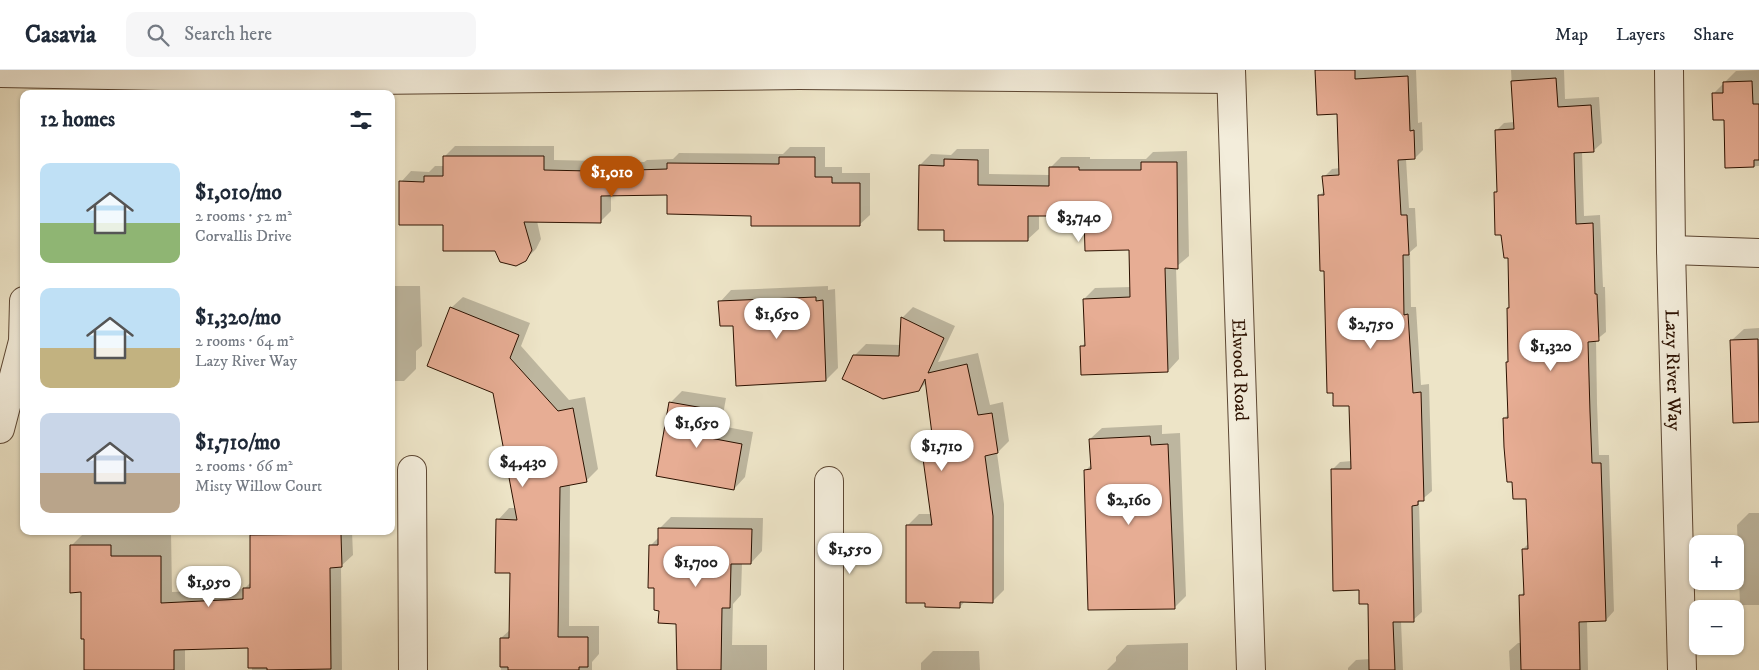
<!DOCTYPE html>
<html lang="en">
<head>
<meta charset="utf-8">
<style>
	:root { --surface:#fff; --page:#f6f6f7; --text:#1f2937; --muted:#747a83; --line:#e0e1e3; --accent:#b45309 }
	body { margin:0; font-family:"IM FELL DW Pica",serif; background:var(--page); color:var(--text); height:100vh; display:flex; flex-direction:column; font-size:19px; white-space:nowrap }
	* { box-sizing:border-box; margin:0 }
	p { font-size:16px; color:var(--muted) }
	.icon { flex:none; width:28px; height:28px; fill:none; stroke:currentColor; stroke-width:2; stroke-linecap:round; stroke-linejoin:round }
	.map { position:relative; flex:1; overflow:hidden }
	.details { position:absolute; left:20px; top:20px; width:375px; height:445px; display:flex; flex-direction:column; background:var(--surface); border-radius:10px; box-shadow:0 1px 4px #0004 }
	.details>* { flex:none }
	.tools { position:absolute; left:1689px; top:465px; display:grid; gap:10px }
	.tools a { display:grid; place-items:center; width:55px; height:55px; border-radius:10px; background:var(--surface); box-shadow:0 1px 4px #0004; font-size:25px }
	.price { position:absolute; translate:-50% -42px; padding:0 11px; border-radius:18px; background:#fff; color:#222; font-size:16px; line-height:32px; filter:drop-shadow(0 1px 2px #0008) }
	.price::after { content:''; position:absolute; left:50%; top:30px; width:15px; height:11px; margin-left:-8px; background:inherit; clip-path:polygon(0 0,100% 0,50% 100%) }
	.price.current { background:var(--accent); color:#fff }
	ul { padding:0; list-style:none }
	li { display:flex; align-items:center; gap:15px; height:125px; padding:0 20px }
	li span { display:grid; place-items:center; flex:none; width:140px; height:100px; border-radius:10px; color:#555 }
	li>.icon { margin-inline-start:auto }
	span .icon { width:60px; height:60px; fill:#fffc; stroke-width:1 }
	li b { font-size:21px }
	h2 { display:flex; justify-content:space-between; align-items:center; height:60px; padding:0 20px; font-size:21px }
	header { display:flex; align-items:center; gap:30px; box-sizing:border-box; height:70px; padding:0 25px; background:var(--surface); border-bottom:1px solid var(--line) }
	header strong { font-size:24px }
	nav { display:flex; gap:28px; margin-inline-start:auto; font-size:18px }
	.search { width:350px; height:45px; background:var(--page); display:flex; align-items:center; gap:12px; box-sizing:border-box; padding:0 18px; border-radius:10px; color:var(--muted); font-size:19px }
	.map>svg:first-child { display:block }
	.shadow { fill:#0003 }
	.building { fill:#e7ad94; stroke:#2c1100 }
	.lines { fill:none; stroke-linecap:round; stroke-linejoin:round }
	.minor-casing { stroke:#5c4632; stroke-width:30 }
	.minor { stroke:#f3eddb; stroke-width:28 }
	.labels { text-anchor:middle; stroke-width:4; stroke-linejoin:round; paint-order:stroke }
	.street-label { font-size:19px; fill:#2c1100; stroke:#f3eddb }
</style>
</head>
<body>
<header>
<strong>Casavia</strong>
<div class="search"><svg class="icon" aria-label="search" viewBox="0 0 24 24"><circle cx="10" cy="10" r="6"/><path d="M15 15l6 6"/></svg>Search here</div>
<nav><a>Map</a><a>Layers</a><a>Share</a></nav>
</header>
<div class="map">
<svg width="1759" height="600" viewBox="0 0 1759 600">
	<rect width="100%" height="100%" fill="#ede4c7"/>
	<filter id="stains"><feTurbulence type="fractalNoise" baseFrequency=".004" numOctaves="4"/><feColorMatrix values="0 0 0 0 .2 0 0 0 0 .09 0 0 0 0 .02 0 0 0 .5 -.17"/></filter>
	<radialGradient id="worn" r=".72"><stop offset=".6" stop-color="#630" stop-opacity="0"/><stop offset="1" stop-color="#630" stop-opacity=".3"/></radialGradient>
	<g class="shadow">
		<path d="M1316,0H1416L1418,53L1422,52L1423,80L1415,88L1406,89L1409,138H1415L1417,176L1410,182L1411,237H1416L1421,315L1429,314L1432,421L1419,432L1422,542L1413,550L1401,551L1403,600H1348V598L1356,590L1370,589L1369,533L1360,519L1332,400L1340,392L1352,391L1350,334L1325,200L1319,126L1325,120L1324,107L1332,99L1340,98L1338,43Z"/>
		<path d="M1511,0H1564L1565,29L1599,27L1602,73L1593,81L1582,82L1584,146L1600,145L1603,217H1605L1606,262L1596,270L1597,333L1599,385H1609L1614,541L1606,550H1587L1588,600H1510L1509,581L1518,573H1521L1520,526L1525,521L1523,479L1529,473L1527,428L1504,348L1509,344L1507,292L1509,290L1508,238L1510,236L1509,187L1496,122L1498,120L1496,61L1504,53L1514,52Z"/>
		<path d="M1759,0V96L1726,97L1725,49L1713,24L1736,1Z"/>
		<path d="M455,76H554V90L644,92L647,90L673,89L679,83L783,84L790,77H825V97H842V103H870V145L859,155L752,145L668,124L611,125V141L600,152L537,151L541,169L536,179L525,190L496,180L444,154L401,112L411,101L429,102L435,96H445V86Z"/>
		<path d="M957,79H989V104L1050,105V98L1061,87H1090V89H1146L1153,82L1187,81L1189,186L1176,197L1179,289L1168,301L1081,277L1086,272L1084,229L1095,218L1131,217L1130,179L1085,145H1039V159L1027,170L946,159H920V95L931,84L951,85Z"/>
		<path d="M391,216H420L422,276L416,281V299L404,311H391Z"/>
		<path d="M828,216V220L835,219L838,298L826,310L720,232L731,220Z"/>
		<path d="M463,227L530,253L521,276L569,330L585,327L598,399L587,410L570,414L569,556H599V584L592,592V600H501V568L511,559L512,502L498,450L509,438H516L494,322L451,238Z"/>
		<path d="M913,237L955,256L938,292L978,283L990,335L1003,332L1009,371L997,383L1004,434V520L992,532L965,531L960,537L907,456L919,444H932L922,374L933,363L927,312L919,320L854,286L866,274L901,275L902,248Z"/>
		<path d="M1759,258V351L1734,352L1732,270L1744,259Z"/>
		<path d="M682,321L726,328L721,356L753,362L745,407L734,419L670,333Z"/>
		<path d="M1162,355V364L1180,363L1186,526L1174,538L1086,400L1092,394L1090,369L1102,358Z"/>
		<path d="M1749,443H1759V535H1740L1737,455Z"/>
		<path d="M671,447L763,448L762,481L751,493H742L741,525L733,534L732,575H767V600H678V552L660,539L650,476L660,466V458Z"/>
		<path d="M83,461H171L172,522L244,519L251,512V465L255,461H352L353,485L341,496L342,600H252L250,577L185,578V600H85L86,568L82,521L71,476L83,464Z"/>
		<path d="M1188,573V600H1107L1116,591V587L1127,575Z"/>
		<path d="M933,581H979L980,600H921V593Z"/>
	</g>
	<g class="building">
		<path d="M1315,0H1355V9L1408,6L1410,61L1414,60L1415,89L1398,90L1401,145H1407L1409,185H1403L1404,245L1408,244L1413,323L1421,322L1424,431H1418V435L1412,436L1414,552H1393L1395,600H1369L1368,534H1359V520L1333,521L1331,399H1351L1349,336H1333V323H1327L1324,201H1320L1318,125H1324L1322,106L1339,105L1337,44L1317,45Z"/>
		<path d="M1556,8L1558,37L1591,35L1594,82L1574,83L1576,154L1593,153L1595,224H1597L1599,271L1588,272L1590,342L1592,393H1601L1606,551L1579,552L1580,600H1521L1519,525H1524L1522,479H1528L1526,429H1513L1512,412H1507L1504,377L1503,348H1508L1506,292H1508L1507,238H1509L1508,188H1504L1501,165H1495L1494,122H1497L1495,60L1514,59L1511,11Z"/>
		<path d="M1752,11L1753,34H1759V90H1754V97L1725,98L1724,50H1713L1712,23H1723V12Z"/>
		<path d="M443,86H544V100L635,102V100L667,99V93L779,94V87H815V107H832V113H860V156H751V146L667,144V125L601,126V153L524,152L532,180L526,191L516,196L500,192L495,181H443V155H399V111L424,112V106H443Z"/>
		<path d="M944,89L978,90V115L1049,116V97H1079V100H1141V92H1177L1178,199L1165,198L1168,302L1081,305L1080,276H1085L1083,229L1130,227L1129,180L1085,181L1084,146H1028V171H944V160H918L919,95L944,96Z"/>
		<path d="M816,227V231L823,230L826,311L736,316L733,256H720L718,231Z"/>
		<path d="M450,237L519,265L510,288L558,341L573,338L587,412L560,417L558,567H588V597H579V600H508V597H500V568H509L510,503H495L496,449L517,450L493,323L427,296Z"/>
		<path d="M901,247L944,268L928,303L967,294L978,345L992,343L998,383L985,386L993,446V533L960,532V538L925,537V533H906V455H932L921,374L933,372L925,309L919,321L883,329L842,309L853,285L899,286Z"/>
		<path d="M1758,269L1759,352L1733,353L1730,270Z"/>
		<path d="M669,332L715,340L710,368L742,374L734,420L656,406Z"/>
		<path d="M1150,366L1151,375L1168,374L1175,539L1088,540L1084,400L1091,399L1089,369Z"/>
		<path d="M658,458L752,459L751,494H731L730,538H722L721,600H677L676,554L658,553L659,541L654,540V518H648L649,475H658Z"/>
		<path d="M341,464L342,497L330,498L331,599L267,600V598H248V578L174,580V600H84V569H81V522L70,523V475H111V486H161V533L243,529V518H250V465Z"/>
	</g>
	<g class="lines">
		<g class="minor-casing">
			<g id="minor">
				<path id="s1" d="M1231,0L1251,600"/>
				<path id="s2" d="M1669,0L1671,180L1682,600"/>
				<path d="M0,3L371,10L799,5L1231,9"/>
				<path d="M1671,180L1759,183"/>
				<path d="M0,359L23,271L24,231"/>
				<path d="M412,400L413,600"/>
				<path d="M829,411V600"/>
			</g>
		</g>
		<use href="#minor" class="minor"/>
	</g>
	<g class="labels">
		<g class="street-label">
			<text dy="7" stroke="none"><textPath href="#s1" startOffset="300">Elwood Road</textPath></text>
			<text dy="7" stroke="none"><textPath href="#s2" startOffset="300">Lazy River Way</textPath></text>
		</g>
	</g>
	<rect width="100%" height="100%" filter="url(#stains)"/>
	<rect width="100%" height="100%" fill="url(#worn)"/>
</svg>
<div class="tools">
<a>+</a>
<a>−</a>
</div>
<b class="price current" style="left:612px;top:128px">$1,010</b>
<b class="price" style="left:1079px;top:173px">$3,740</b>
<b class="price" style="left:777px;top:270px">$1,650</b>
<b class="price" style="left:1371px;top:280px">$2,750</b>
<b class="price" style="left:1551px;top:302px">$1,320</b>
<b class="price" style="left:697px;top:379px">$1,650</b>
<b class="price" style="left:942px;top:402px">$1,710</b>
<b class="price" style="left:523px;top:418px">$4,430</b>
<b class="price" style="left:1129px;top:456px">$2,160</b>
<b class="price" style="left:850px;top:505px">$1,550</b>
<b class="price" style="left:696px;top:518px">$1,700</b>
<b class="price" style="left:209px;top:538px">$1,950</b>
<section class="details">
<h2>12 homes<svg class="icon" aria-label="filters" viewBox="0 0 24 24"><path d="M4 7h16M4 17h16"/><circle cx="9" cy="7" r="2"/><circle cx="15" cy="17" r="2"/></svg></h2>
<ul>
<li><span style="background:linear-gradient(#bfe0f5 60%,#8fb573 0)"><svg class="icon" aria-label="home" viewBox="0 0 24 24"><path d="M3 11l9-7 9 7M6 9v11h12V9"/></svg></span><div><b>$1,010/mo</b><p>2 rooms · 52 m²</p><p>Corvallis Drive</p></div></li>
<li><span style="background:linear-gradient(#bfe0f5 60%,#c2b280 0)"><svg class="icon" aria-label="home" viewBox="0 0 24 24"><path d="M3 11l9-7 9 7M6 9v11h12V9"/></svg></span><div><b>$1,320/mo</b><p>2 rooms · 64 m²</p><p>Lazy River Way</p></div></li>
<li><span style="background:linear-gradient(#c9d6e8 60%,#b9a48a 0)"><svg class="icon" aria-label="home" viewBox="0 0 24 24"><path d="M3 11l9-7 9 7M6 9v11h12V9"/></svg></span><div><b>$1,710/mo</b><p>2 rooms · 66 m²</p><p>Misty Willow Court</p></div></li>
</ul>
</section>
</div>
</body>
</html>
